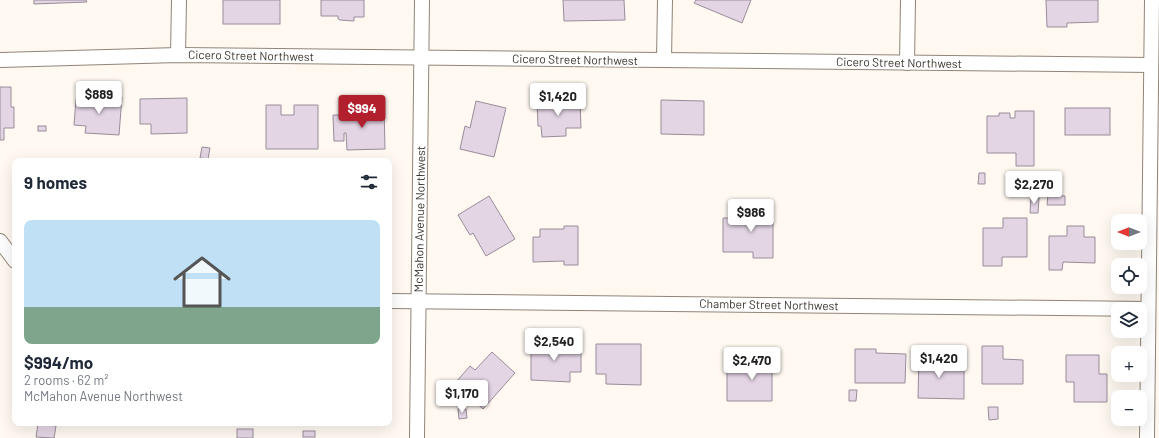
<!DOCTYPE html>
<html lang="en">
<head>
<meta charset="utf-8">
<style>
	:root { --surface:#fff; --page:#f6f6f7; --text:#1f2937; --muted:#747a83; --accent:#b2202e }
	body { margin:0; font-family:Barlow,sans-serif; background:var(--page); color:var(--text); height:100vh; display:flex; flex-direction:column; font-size:15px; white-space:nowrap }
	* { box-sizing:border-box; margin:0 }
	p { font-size:13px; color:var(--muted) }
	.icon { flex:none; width:22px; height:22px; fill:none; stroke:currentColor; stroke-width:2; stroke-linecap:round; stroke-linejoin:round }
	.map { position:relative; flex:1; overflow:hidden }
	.panel { position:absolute; left:12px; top:158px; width:380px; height:268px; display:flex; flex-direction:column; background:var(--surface); border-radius:8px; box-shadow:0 4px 16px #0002 }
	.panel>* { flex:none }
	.needle { width:26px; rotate:270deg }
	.buttons { position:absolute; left:1111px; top:214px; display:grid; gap:8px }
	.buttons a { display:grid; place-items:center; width:36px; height:36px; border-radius:8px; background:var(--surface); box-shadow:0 4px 16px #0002; font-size:20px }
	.price { position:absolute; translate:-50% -34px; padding:0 9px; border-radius:4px; background:#fff; color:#222; font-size:13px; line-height:26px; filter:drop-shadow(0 1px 2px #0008) }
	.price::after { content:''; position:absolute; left:50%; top:24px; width:12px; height:9px; margin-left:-6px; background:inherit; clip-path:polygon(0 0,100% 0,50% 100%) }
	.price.selected { background:var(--accent); color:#fff }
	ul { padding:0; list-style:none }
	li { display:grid; align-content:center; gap:8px; height:212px; padding:0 12px }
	li span { display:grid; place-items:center; height:124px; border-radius:8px; color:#555 }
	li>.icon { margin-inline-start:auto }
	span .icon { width:72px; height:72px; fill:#fffc; stroke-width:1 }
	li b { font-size:17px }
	h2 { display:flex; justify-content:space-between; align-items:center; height:48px; padding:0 12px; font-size:17px }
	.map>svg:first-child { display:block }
	.building { fill:#e4d5e5; stroke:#998c9a }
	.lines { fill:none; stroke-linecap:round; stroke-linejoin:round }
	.minor-casing { stroke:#918476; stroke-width:16 }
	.minor { stroke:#fff; stroke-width:14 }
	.labels { text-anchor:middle; stroke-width:4; stroke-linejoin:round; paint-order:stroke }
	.street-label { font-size:12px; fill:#3b3630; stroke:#fff }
</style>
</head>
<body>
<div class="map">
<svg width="1159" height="438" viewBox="0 0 1159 438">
	<rect width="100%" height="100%" fill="#fff9f2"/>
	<g class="building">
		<path d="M34,0H86L87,2L34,4Z"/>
		<rect x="223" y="0" width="57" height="24"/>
		<path d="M321,0H364V17H354V21L340,20L338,19V16H321Z"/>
		<path d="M563,0H624L625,20L564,21Z"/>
		<path d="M696,0H751L742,23L694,3Z"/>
		<path d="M1046,0H1098V22L1067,23V27H1047Z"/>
		<path d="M0,87H11V107H14V128H4V140H0Z"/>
		<path d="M98,95L122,97L119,135L85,133L86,126L74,125L76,99L98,101Z"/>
		<path d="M187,98V133L151,134V124H140V99Z"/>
		<path d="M661,100L704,101V135L661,134Z"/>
		<path d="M476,101L506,108L494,157L460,149L465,126L470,128Z"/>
		<path d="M580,101L581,128H566V136L542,137L541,126H538L537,102Z"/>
		<path d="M266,105H281V115H294V105H318V149H266Z"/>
		<path d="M362,105H384L385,149L347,150L346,133H344V141H334L333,115H350V119L363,118Z"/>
		<rect x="1065" y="108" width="45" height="27"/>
		<path d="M1015,111H1034V166H1016V153H987V116H999V113H1010V118H1015Z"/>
		<rect x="38" y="126" width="8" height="5"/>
		<path d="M202,147L210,148L208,159L200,158Z"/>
		<path d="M979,173H985V184H978Z"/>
		<path d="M1048,195L1065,196V205H1047Z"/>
		<path d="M489,196L515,239L486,256L473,233L470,235L458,215Z"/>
		<path d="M1031,197L1039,198L1038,213H1030Z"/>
		<path d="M749,207H773V258H753V252H723V218H749Z"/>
		<path d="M1003,218H1027V257H1002V266H983V228H1003Z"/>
		<path d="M564,226H578V265H564V261L533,262V237H540V229H564Z"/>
		<path d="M1067,226H1084V237H1095V263L1063,262L1062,270H1049V236H1067Z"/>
		<path d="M531,343H554V347L581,348V372H570V382L531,380Z"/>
		<path d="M596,344H641V385L606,384V374H596Z"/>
		<path d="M982,346H1003V359L1023,360V384H982Z"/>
		<path d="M855,349H876V353L906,354L905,383H855Z"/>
		<path d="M492,352L515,373L483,409L455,383L470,366L475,370Z"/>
		<path d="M919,352H940V370H964V399L918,398Z"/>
		<path d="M752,353H772V401H727V371H752Z"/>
		<path d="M1066,355H1099V374H1107V402H1074V382H1066Z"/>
		<path d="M849,390H857L856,401H849Z"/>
		<path d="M988,407H998V419L989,420Z"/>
		<path d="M458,409H466L467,418L459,419Z"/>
		<path d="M38,424L56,426L54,438L36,437Z"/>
		<rect x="237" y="429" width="16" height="9"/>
		<rect x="303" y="431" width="12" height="6"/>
	</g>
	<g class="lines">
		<g class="minor-casing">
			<g id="minor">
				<path d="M178,55L179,0"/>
				<path d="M0,60L178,55L1151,65"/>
				<path d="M664,60L665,0"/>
				<path d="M907,63L908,0"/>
				<path d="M0,241L15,261"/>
				<path d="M389,301L1148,309"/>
				<path d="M417,438L422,0"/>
				<path d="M1147,438L1152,0"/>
			</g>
		</g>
		<use href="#minor" class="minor"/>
	</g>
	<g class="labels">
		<g class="street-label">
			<text transform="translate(251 56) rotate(1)" y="4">Cicero Street Northwest</text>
			<text transform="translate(575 60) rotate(1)" y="4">Cicero Street Northwest</text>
			<text transform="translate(899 63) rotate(1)" y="4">Cicero Street Northwest</text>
			<text transform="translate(420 219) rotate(-89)" y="4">McMahon Avenue Northwest</text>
			<text transform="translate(769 305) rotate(1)" y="4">Chamber Street Northwest</text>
		</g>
	</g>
</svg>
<div class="buttons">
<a><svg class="needle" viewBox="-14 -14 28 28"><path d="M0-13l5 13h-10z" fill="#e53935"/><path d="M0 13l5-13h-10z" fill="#747a83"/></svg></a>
<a><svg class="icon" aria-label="locate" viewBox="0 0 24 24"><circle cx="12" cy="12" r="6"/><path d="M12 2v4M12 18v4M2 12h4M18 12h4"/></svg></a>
<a><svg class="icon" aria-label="layers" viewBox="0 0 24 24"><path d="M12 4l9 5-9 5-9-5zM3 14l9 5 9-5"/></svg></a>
<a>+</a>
<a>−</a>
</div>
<b class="price" style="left:99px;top:115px">$889</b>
<b class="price" style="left:558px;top:117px">$1,420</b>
<b class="price selected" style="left:362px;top:129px">$994</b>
<b class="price" style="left:1034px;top:205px">$2,270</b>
<b class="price" style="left:751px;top:233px">$986</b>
<b class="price" style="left:554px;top:362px">$2,540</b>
<b class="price" style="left:939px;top:379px">$1,420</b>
<b class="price" style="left:752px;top:381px">$2,470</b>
<b class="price" style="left:462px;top:414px">$1,170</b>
<section class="panel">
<h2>9 homes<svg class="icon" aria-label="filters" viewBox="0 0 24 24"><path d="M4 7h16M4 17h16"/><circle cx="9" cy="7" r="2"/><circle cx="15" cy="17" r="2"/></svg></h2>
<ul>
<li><span style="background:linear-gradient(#bfe0f5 70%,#7fa58c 0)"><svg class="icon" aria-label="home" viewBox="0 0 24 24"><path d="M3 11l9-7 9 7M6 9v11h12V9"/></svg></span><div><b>$994/mo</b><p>2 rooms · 62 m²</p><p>McMahon Avenue Northwest</p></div></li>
</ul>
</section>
</div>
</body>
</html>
